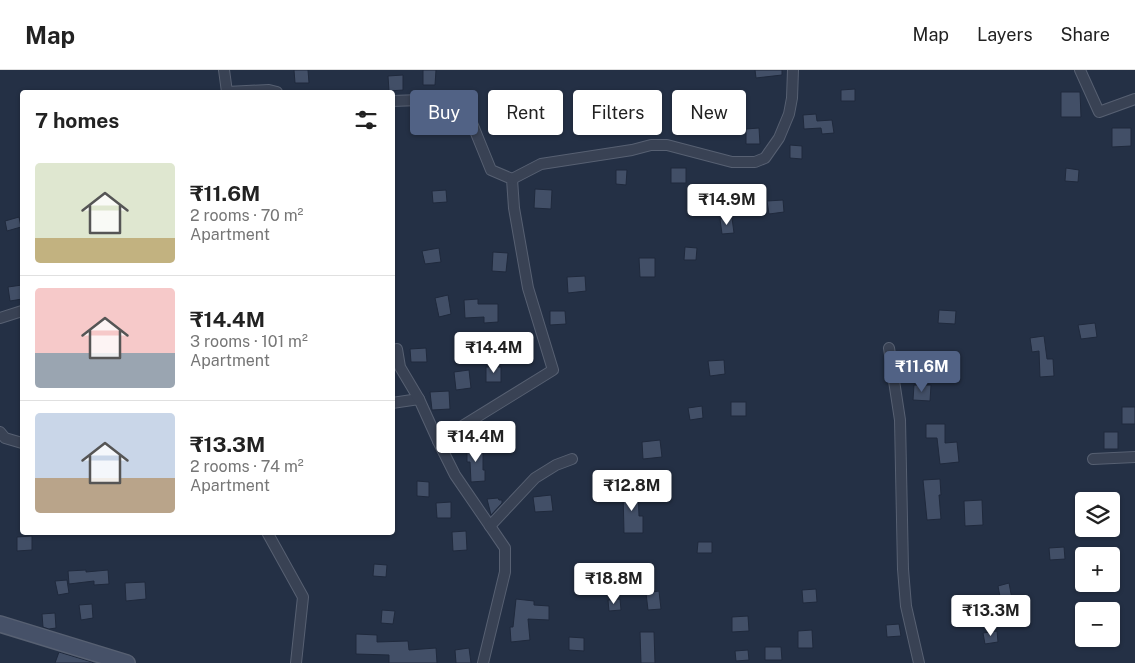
<!DOCTYPE html>
<html lang="en">
<head>
<meta charset="utf-8">
<style>
	:root { --surface:#fff; --page:#f6f6f6; --text:#222; --muted:#767676; --line:#e0e0e0; --accent:#516285 }
	body { margin:0; font-family:"Public Sans",sans-serif; background:var(--page); color:var(--text); height:100vh; display:flex; flex-direction:column; font-size:19px; white-space:nowrap }
	* { box-sizing:border-box; margin:0 }
	p { font-size:16px; color:var(--muted) }
	.icon { flex:none; width:28px; height:28px; fill:none; stroke:currentColor; stroke-width:2; stroke-linecap:round; stroke-linejoin:round }
	.map { position:relative; flex:1; overflow:hidden }
	.details { position:absolute; left:20px; top:20px; width:375px; height:445px; display:flex; flex-direction:column; background:var(--surface); border-radius:5px; box-shadow:0 1px 4px #0004 }
	.details>* { flex:none }
	.hud { position:absolute; left:410px; top:20px; width:475px; height:45px; display:flex; gap:10px }
	.fabs { position:absolute; left:1075px; top:422px; display:grid; gap:10px }
	.fabs a { display:grid; place-items:center; width:45px; height:45px; border-radius:5px; background:var(--surface); box-shadow:0 1px 4px #0004; font-size:25px }
	.price { position:absolute; translate:-50% -42px; padding:0 11px; border-radius:5px; background:#fff; color:#222; font-size:16px; line-height:32px; filter:drop-shadow(0 1px 2px #0008) }
	.price::after { content:''; position:absolute; left:50%; top:30px; width:15px; height:11px; margin-left:-8px; background:inherit; clip-path:polygon(0 0,100% 0,50% 100%) }
	.price.on { background:var(--accent); color:#fff }
	ul { padding:0; list-style:none }
	li { display:flex; align-items:center; gap:15px; height:125px; padding:0 15px }
	li+li { border-top:1px solid var(--line) }
	li span { display:grid; place-items:center; flex:none; width:140px; height:100px; border-radius:5px; color:#555 }
	li>.icon { margin-inline-start:auto }
	span .icon { width:60px; height:60px; fill:#fffc; stroke-width:1 }
	li b { font-size:21px }
	h2 { display:flex; justify-content:space-between; align-items:center; height:60px; padding:0 15px; font-size:21px }
	.pill { padding:0 18px; border-radius:5px; background:var(--surface); box-shadow:0 1px 4px #0004; font-size:18px; line-height:45px }
	.pill.on { background:var(--accent); color:#fff }
	header { display:flex; align-items:center; gap:30px; box-sizing:border-box; height:70px; padding:0 25px; background:var(--surface); border-bottom:1px solid var(--line) }
	header strong { font-size:24px }
	nav { display:flex; gap:28px; margin-inline-start:auto; font-size:18px }
	.map>svg:first-child { display:block }
	.building { fill:#424f67; stroke:#1f293c }
	.lines { fill:none; stroke-linecap:round; stroke-linejoin:round }
	.street-casing { stroke:#576072; stroke-width:12 }
	.secondary-casing { stroke:#576072; stroke-width:18 }
	.street { stroke:#394254; stroke-width:10 }
	.secondary { stroke:#465168; stroke-width:15 }
</style>
</head>
<body>
<header>
<strong>Map</strong>
<nav><a>Map</a><a>Layers</a><a>Share</a></nav>
</header>
<div class="map">
<svg width="1135" height="593" viewBox="0 0 1135 593">
	<rect width="100%" height="100%" fill="#243045"/>
	<g class="building">
		<path d="M294,0H308L309,13H295Z"/>
		<path d="M423,0H436L435,15H423Z"/>
		<path d="M755,0H782V5L756,8Z"/>
		<path d="M403,5V20L389,21L388,6Z"/>
		<path d="M855,19V31H841V20Z"/>
		<path d="M1061,22H1080L1081,47H1061Z"/>
		<path d="M452,39L457,53L445,57L441,43Z"/>
		<path d="M597,42H613V53L598,54Z"/>
		<path d="M816,44L817,51L832,50L834,63L822,64L821,58L804,59L803,45Z"/>
		<path d="M759,58L760,74H746V59Z"/>
		<path d="M1112,58H1131V76L1112,77Z"/>
		<path d="M790,75L802,76V89L790,88Z"/>
		<rect x="671" y="98" width="15" height="15"/>
		<path d="M1066,98L1079,100L1078,112L1065,111Z"/>
		<path d="M616,100H627L626,115L616,114Z"/>
		<path d="M535,119L552,120L551,139L534,138Z"/>
		<path d="M446,120L447,132L433,133L432,121Z"/>
		<path d="M783,130L784,142L769,144L767,131Z"/>
		<path d="M19,147L21,157L7,161L5,151Z"/>
		<path d="M732,148L734,163L722,164L720,149Z"/>
		<path d="M685,177L697,178L696,190H684Z"/>
		<path d="M439,178L441,192L425,194L422,181Z"/>
		<path d="M493,182L508,183L506,202L492,201Z"/>
		<path d="M639,188H655V207H640Z"/>
		<path d="M585,206L586,221L568,223L567,207Z"/>
		<path d="M22,215V229L10,231L8,217Z"/>
		<path d="M448,225L451,244L439,247L435,228Z"/>
		<path d="M478,229V234H498V252L484,253V247L465,248L464,230Z"/>
		<path d="M939,240L956,241L955,254L938,253Z"/>
		<path d="M550,241H565L566,254L550,255Z"/>
		<path d="M1095,253L1097,267L1081,269L1078,255Z"/>
		<path d="M1044,266L1047,289H1053L1054,306L1040,307L1039,281L1032,282L1030,268Z"/>
		<path d="M426,278L427,292H411L410,279Z"/>
		<path d="M724,290L725,304L710,306L708,291Z"/>
		<rect x="486" y="297" width="15" height="15"/>
		<path d="M469,300L471,318L456,320L454,302Z"/>
		<path d="M914,315H931L930,331L913,330Z"/>
		<path d="M449,321L450,339L432,340L430,322Z"/>
		<rect x="731" y="332" width="15" height="14"/>
		<path d="M702,336L703,348L690,350L688,338Z"/>
		<rect x="1122" y="337" width="13" height="17"/>
		<path d="M926,354H945V373L957,372L959,392L940,394L937,368H926Z"/>
		<rect x="1104" y="362" width="14" height="17"/>
		<path d="M660,370L662,387L643,389L642,372Z"/>
		<path d="M467,375H483V400H485V411L471,412L470,392H467Z"/>
		<path d="M940,409L941,425H939L941,449L927,450L923,410Z"/>
		<path d="M417,411L429,412V427L417,426Z"/>
		<path d="M638,418L639,446H643V463H624L623,419Z"/>
		<path d="M551,425L553,441L535,442L533,427Z"/>
		<path d="M498,428L499,430H502V433L491,445L487,429Z"/>
		<path d="M982,430L983,455L965,456L964,431Z"/>
		<path d="M451,432V448H437L436,433Z"/>
		<path d="M466,461L467,480L453,481L452,462Z"/>
		<path d="M32,466V480L17,481V467Z"/>
		<path d="M698,472H712V483H697Z"/>
		<path d="M1064,477L1065,489L1050,490L1049,478Z"/>
		<path d="M374,494L387,495L386,507L373,506Z"/>
		<path d="M86,500V502L108,500L109,514L94,515V511L69,514L68,501Z"/>
		<path d="M67,510L69,523L58,525L55,511Z"/>
		<path d="M145,512L146,529L126,531L125,513Z"/>
		<path d="M1009,513L1012,529L1001,532L998,516Z"/>
		<path d="M816,519L817,532L803,533L802,520Z"/>
		<path d="M659,521L661,539L648,540L646,523Z"/>
		<path d="M516,529L534,531V535L549,536V550L528,549L530,570L511,572L510,557H513Z"/>
		<path d="M620,529L621,540L609,541L608,530Z"/>
		<path d="M92,534L93,548L81,550L79,535Z"/>
		<path d="M382,540L395,541L393,554L381,553Z"/>
		<path d="M55,543L56,558L49,559L43,557L42,544Z"/>
		<path d="M748,546L749,561L732,562V547Z"/>
		<path d="M899,554L901,566L887,567L886,555Z"/>
		<path d="M812,560L813,578H798V561Z"/>
		<path d="M997,561L998,572L985,574L983,563Z"/>
		<path d="M640,562H654L655,593H641Z"/>
		<path d="M356,564L377,565V572L408,571L409,580L436,578L437,593H389V585L356,584Z"/>
		<path d="M569,567L584,568V581L569,580Z"/>
		<path d="M765,577H781L782,590H765Z"/>
		<path d="M469,578L471,593H456L455,580Z"/>
		<path d="M748,580L749,590L736,591L735,581Z"/>
		<path d="M59,582L92,592L93,593H55Z"/>
	</g>
	<g class="lines">
		<g class="street-casing">
			<g id="street">
				<path d="M224,0L227,22L269,20L277,22"/>
				<path d="M1080,0L1099,42L1135,29"/>
				<path d="M392,31L448,29L465,36L491,100L512,109L514,138L528,218L553,300L438,371L419,329L392,333"/>
				<path d="M512,109L541,94L632,80L651,75H667L732,92H755L765,88L779,68L789,44L792,28L793,0"/>
				<path d="M0,248L22,241"/>
				<path d="M889,278L900,350L903,499L906,536L919,593"/>
				<path d="M397,279L400,297L419,329"/>
				<path d="M0,362L5,368L22,373"/>
				<path d="M438,371L455,405L505,478V502L483,593"/>
				<path d="M1093,389L1135,387"/>
				<path d="M490,456L535,408L556,395L572,389"/>
				<path d="M267,462L303,527L296,593"/>
			</g>
		</g>
		<g class="secondary-casing">
			<path id="secondary" d="M0,554L127,593"/>
		</g>
		<use href="#street" class="street"/>
		<use href="#secondary" class="secondary"/>
	</g>
</svg>
<div class="fabs">
<a><svg class="icon" aria-label="layers" viewBox="0 0 24 24"><path d="M12 4l9 5-9 5-9-5zM3 14l9 5 9-5"/></svg></a>
<a>+</a>
<a>−</a>
</div>
<b class="price" style="left:727px;top:156px">₹14.9M</b>
<b class="price" style="left:494px;top:304px">₹14.4M</b>
<b class="price on" style="left:922px;top:323px">₹11.6M</b>
<b class="price" style="left:476px;top:393px">₹14.4M</b>
<b class="price" style="left:632px;top:442px">₹12.8M</b>
<b class="price" style="left:614px;top:535px">₹18.8M</b>
<b class="price" style="left:991px;top:567px">₹13.3M</b>
<div class="hud">
<a class="pill on">Buy</a>
<a class="pill">Rent</a>
<a class="pill">Filters</a>
<a class="pill">New</a>
</div>
<section class="details">
<h2>7 homes<svg class="icon" aria-label="filters" viewBox="0 0 24 24"><path d="M4 7h16M4 17h16"/><circle cx="9" cy="7" r="2"/><circle cx="15" cy="17" r="2"/></svg></h2>
<ul>
<li><span style="background:linear-gradient(#dfe7d0 75%,#c2b280 0)"><svg class="icon" aria-label="home" viewBox="0 0 24 24"><path d="M3 11l9-7 9 7M6 9v11h12V9"/></svg></span><div><b>₹11.6M</b><p>2 rooms · 70 m²</p><p>Apartment</p></div></li>
<li><span style="background:linear-gradient(#f6c9c9 65%,#9aa5b1 0)"><svg class="icon" aria-label="home" viewBox="0 0 24 24"><path d="M3 11l9-7 9 7M6 9v11h12V9"/></svg></span><div><b>₹14.4M</b><p>3 rooms · 101 m²</p><p>Apartment</p></div></li>
<li><span style="background:linear-gradient(#c9d6e8 65%,#b9a48a 0)"><svg class="icon" aria-label="home" viewBox="0 0 24 24"><path d="M3 11l9-7 9 7M6 9v11h12V9"/></svg></span><div><b>₹13.3M</b><p>2 rooms · 74 m²</p><p>Apartment</p></div></li>
</ul>
</section>
</div>
</body>
</html>
